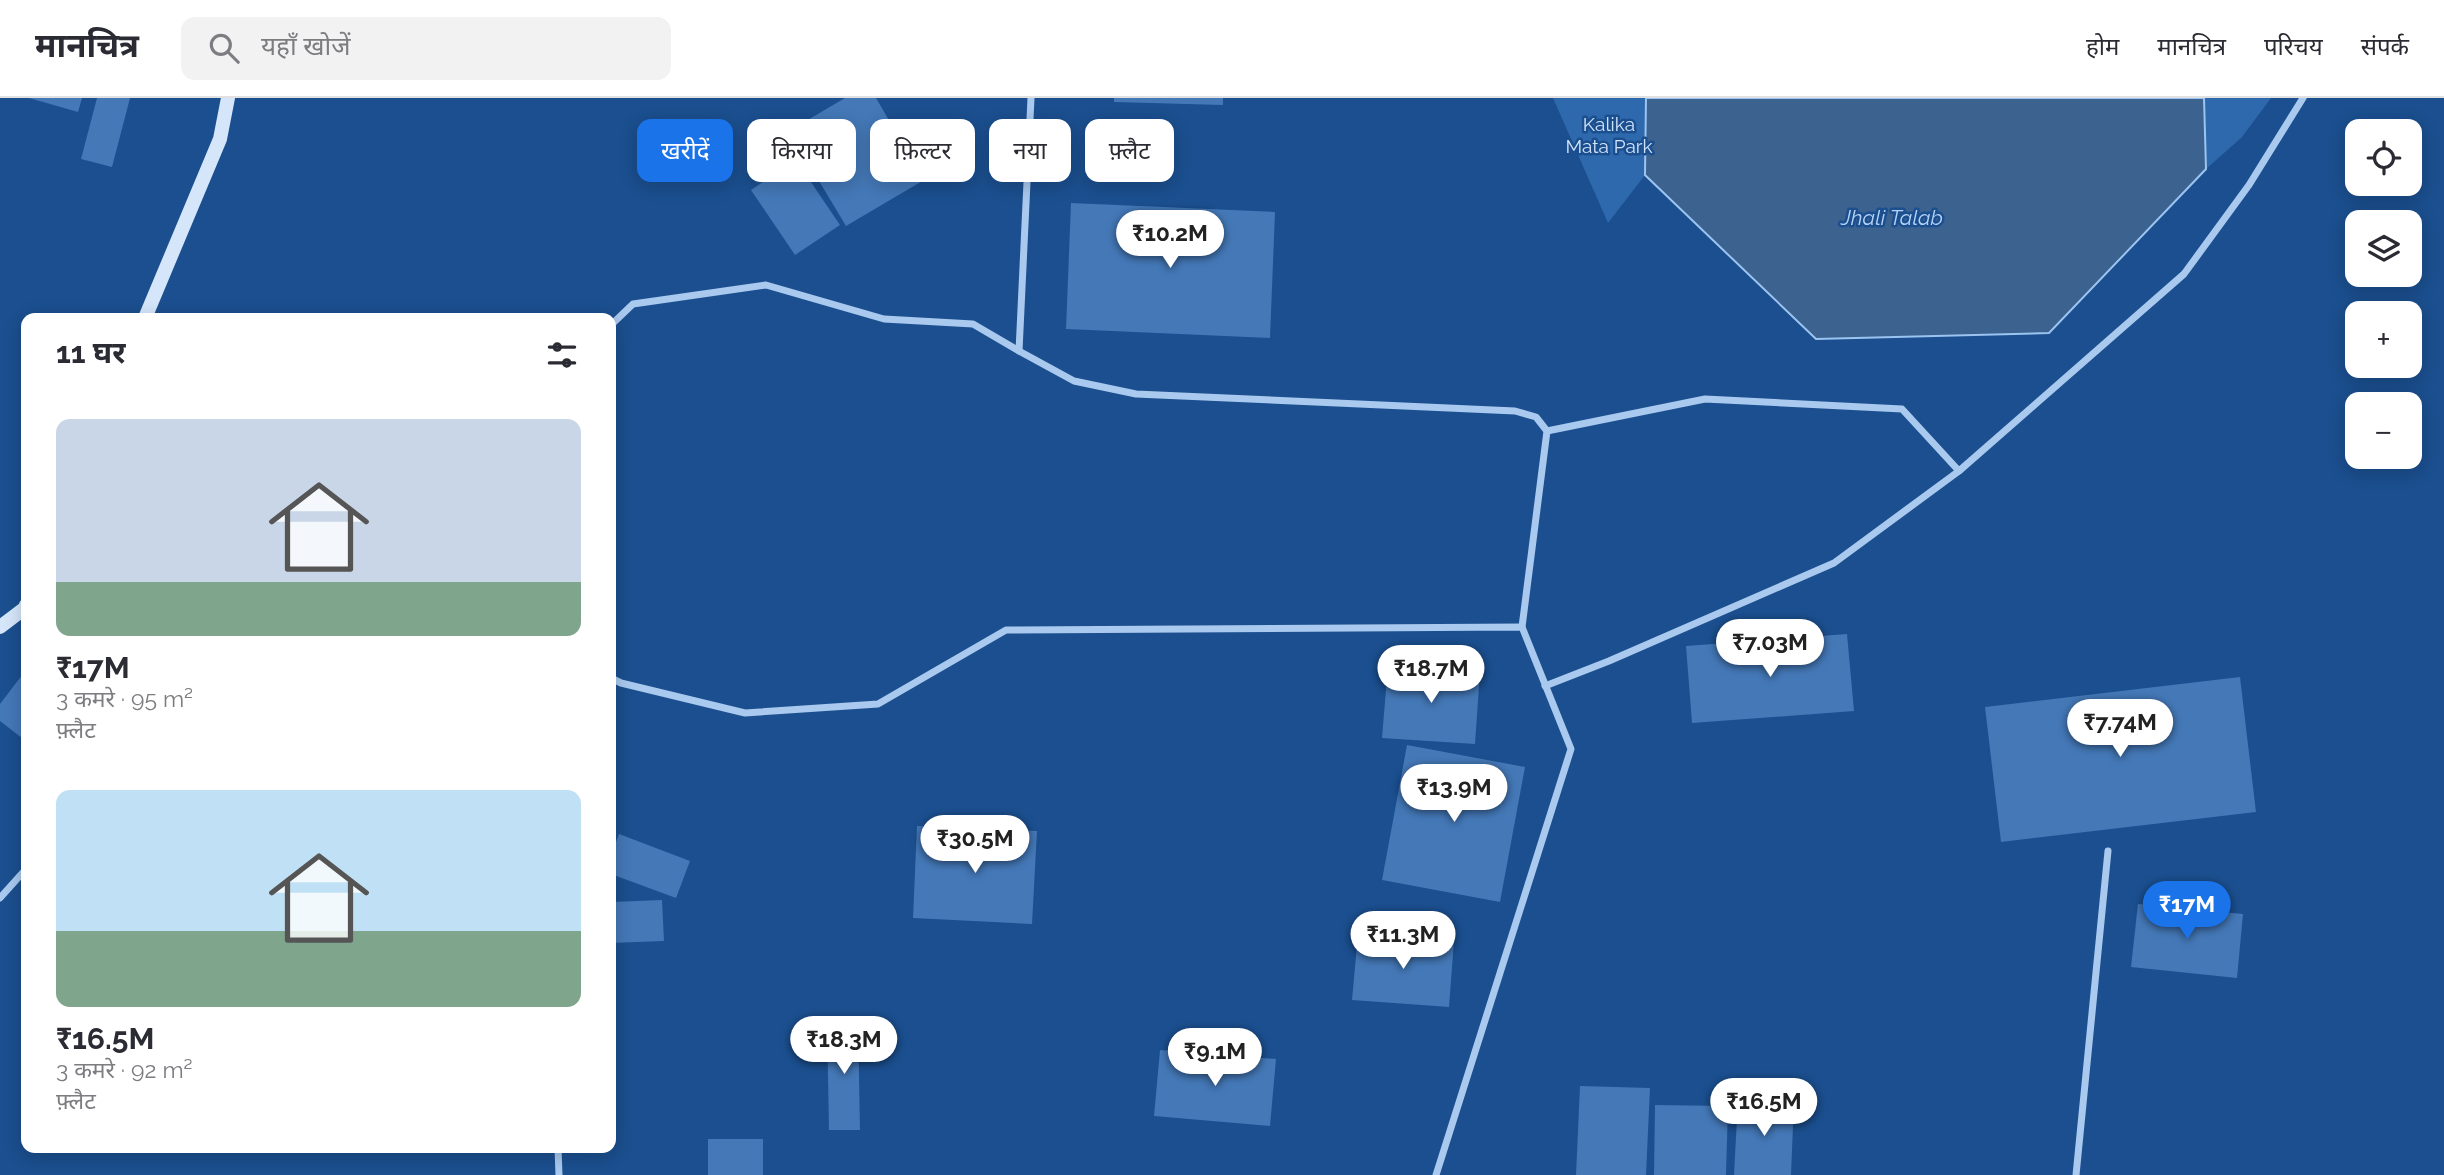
<!DOCTYPE html>
<html lang="hi">
<head>
<meta charset="utf-8">
<style>
	:root { --surface:#fff; --page:#f2f2f3; --text:#2b2b33; --muted:#7c7c81; --line:#e1e1e2; --accent:#1a73e8 }
	body { margin:0; font-family:Raleway,"Noto Sans Devanagari",sans-serif; background:var(--page); color:var(--text); height:100vh; display:flex; flex-direction:column; font-size:26px; white-space:nowrap }
	* { box-sizing:border-box; margin:0 }
	p { font-size:23px; color:var(--muted) }
	.icon { flex:none; width:38px; height:38px; fill:none; stroke:currentColor; stroke-width:2; stroke-linecap:round; stroke-linejoin:round }
	.map { position:relative; flex:1; overflow:hidden }
	.sheet { position:absolute; left:21px; top:215px; width:595px; height:840px; display:flex; flex-direction:column; background:var(--surface); border-radius:14px; box-shadow:0 4px 18px #0003 }
	.sheet>* { flex:none }
	.guide { position:absolute; left:637px; top:21px; width:665px; height:63px; display:flex; gap:14px }
	.controls { position:absolute; left:2345px; top:21px; display:grid; gap:14px }
	.controls a { display:grid; place-items:center; width:77px; height:77px; border-radius:14px; background:var(--surface); box-shadow:0 4px 18px #0003; font-size:35px }
	.price { position:absolute; translate:-50% -60px; padding:0 16px; border-radius:24px; background:#fff; color:#222; font-size:23px; line-height:46px; filter:drop-shadow(0 2px 4px #0008) }
	.price::after { content:''; position:absolute; left:50%; top:42px; width:21px; height:16px; margin-left:-10px; background:inherit; clip-path:polygon(0 0,100% 0,50% 100%) }
	.price.active { background:var(--accent); color:#fff }
	ul { padding:0; list-style:none }
	li { display:grid; align-content:center; gap:14px; height:371px; padding:0 35px }
	li span { display:grid; place-items:center; height:217px; border-radius:14px; color:#555 }
	li>.icon { margin-inline-start:auto }
	span .icon { width:126px; height:126px; fill:#fffc; stroke-width:1 }
	li b { font-size:30px }
	h2 { display:flex; justify-content:space-between; align-items:center; height:84px; padding:0 35px; font-size:30px }
	.tag { padding:0 24px; border-radius:14px; background:var(--surface); box-shadow:0 4px 18px #0003; font-size:24px; line-height:63px }
	.tag.active { background:var(--accent); color:#fff }
	header { display:flex; align-items:center; gap:42px; box-sizing:border-box; height:98px; padding:0 35px; background:var(--surface); border-bottom:2px solid var(--line) }
	header strong { font-size:33px }
	nav { display:flex; gap:38px; margin-inline-start:auto; font-size:24px }
	.search { width:490px; height:63px; background:var(--page); display:flex; align-items:center; gap:18px; box-sizing:border-box; padding:0 24px; border-radius:14px; color:var(--muted); font-size:26px }
	.map>svg:first-child { display:block }
	.green { fill:#2e69ad }
	.water { fill:#3c6290; stroke:#9cc4f0; stroke-width:2 }
	.building { fill:#4478b7 }
	.lines { fill:none; stroke-linecap:round; stroke-linejoin:round }
	.minor { stroke:#a9c9ee; stroke-width:7 }
	.secondary { stroke:#d6e6fa; stroke-width:14 }
	.labels { text-anchor:middle; stroke-width:5; stroke-linejoin:round; paint-order:stroke }
	.park-label { font-size:19px; fill:#cfe3fa; stroke:#1b4f8f }
	.water-label { font-size:21px; font-style:italic; fill:#b5d3f5; stroke:#1b4f8f }
</style>
</head>
<body>
<header>
<strong>मानचित्र</strong>
<div class="search"><svg class="icon" aria-label="search" viewBox="0 0 24 24"><circle cx="10" cy="10" r="6"/><path d="M15 15l6 6"/></svg>यहाँ खोजें</div>
<nav><a>होम</a><a>मानचित्र</a><a>परिचय</a><a>संपर्क</a></nav>
</header>
<div class="map">
<svg width="2444" height="1077" viewBox="0 0 2444 1077">
	<rect width="100%" height="100%" fill="#1b4f8f"/>
	<g class="green">
		<path d="M1553,0H1646L1645,77L1608,125Z"/>
		<path d="M2204,0H2271L2242,39L2206,71Z"/>
	</g>
	<path class="water" d="M1646,0H2204L2206,71L2049,235L1816,241L1645,77Z"/>
	<g class="building">
		<path d="M29,0H82L78,14Z"/>
		<path d="M97,0H130L112,69L81,61Z"/>
		<path d="M845,0H876L924,82L846,128L789,33Z"/>
		<path d="M1114,0H1223V7L1114,4Z"/>
		<path d="M796,62L840,127L795,157L751,92Z"/>
		<path d="M1071,105L1275,114L1270,240L1066,231Z"/>
		<path d="M1847,536L1854,613L1692,625L1686,548Z"/>
		<path d="M1388,567L1480,574L1475,646L1382,640Z"/>
		<path d="M26,572V634L22,640L0,623V606Z"/>
		<path d="M2240,579L2256,714L2001,744L1985,609Z"/>
		<path d="M1407,647L1525,669L1500,804L1382,782Z"/>
		<path d="M917,728L1037,733L1032,826L913,820Z"/>
		<path d="M619,736L690,763L676,800L611,776V758Z"/>
		<path d="M662,802L664,843L611,845V804Z"/>
		<path d="M2138,806L2243,816L2237,880L2131,869Z"/>
		<path d="M1358,836L1454,843L1449,909L1352,902Z"/>
		<path d="M827,924H858L860,1032H829Z"/>
		<path d="M1160,952L1276,961L1270,1028L1154,1018Z"/>
		<path d="M1580,988L1650,990L1646,1077H1576Z"/>
		<path d="M1738,1001L1794,1003L1791,1077H1734Z"/>
		<path d="M1655,1007L1728,1008L1726,1077H1654Z"/>
		<rect x="708" y="1041" width="55" height="36"/>
	</g>
	<g class="lines">
		<g class="minor">
			<path d="M611,227L633,206L766,187L884,221L973,226L1019,253L1031,0"/>
			<path d="M1019,253L1074,283L1136,296L1515,313L1536,319L1547,333L1522,529"/>
			<path d="M1547,333L1705,301L1902,311L1959,373"/>
			<path d="M611,580L621,585L745,615L878,606L1006,532L1522,529L1571,651L1436,1077"/>
			<path d="M1545,588L1609,563L1834,465L1959,373L2184,176L2249,87L2303,0"/>
			<path d="M0,800L26,771"/>
			<path d="M558,1050L559,1077"/>
			<path d="M2076,1077L2108,753"/>
		</g>
		<g class="secondary">
			<path d="M145,220L220,41L228,0"/>
			<path d="M0,529L25,510L26,507"/>
		</g>
	</g>
	<g class="labels">
		<g class="park-label">
			<text x="1609" y="33">Kalika<tspan x="1609" dy="22">Mata Park</tspan></text>
		</g>
		<g class="water-label">
			<text x="1892" y="127">Jhali Talab</text>
		</g>
	</g>
</svg>
<div class="controls">
<a><svg class="icon" aria-label="locate" viewBox="0 0 24 24"><circle cx="12" cy="12" r="6"/><path d="M12 2v4M12 18v4M2 12h4M18 12h4"/></svg></a>
<a><svg class="icon" aria-label="layers" viewBox="0 0 24 24"><path d="M12 4l9 5-9 5-9-5zM3 14l9 5 9-5"/></svg></a>
<a>+</a>
<a>−</a>
</div>
<b class="price" style="left:1170px;top:172px">₹10.2M</b>
<b class="price" style="left:1770px;top:581px">₹7.03M</b>
<b class="price" style="left:1431px;top:607px">₹18.7M</b>
<b class="price" style="left:2120px;top:661px">₹7.74M</b>
<b class="price" style="left:1454px;top:726px">₹13.9M</b>
<b class="price" style="left:975px;top:777px">₹30.5M</b>
<b class="price active" style="left:2187px;top:843px">₹17M</b>
<b class="price" style="left:1403px;top:873px">₹11.3M</b>
<b class="price" style="left:844px;top:978px">₹18.3M</b>
<b class="price" style="left:1215px;top:990px">₹9.1M</b>
<b class="price" style="left:1764px;top:1040px">₹16.5M</b>
<div class="guide">
<a class="tag active">खरीदें</a>
<a class="tag">किराया</a>
<a class="tag">फ़िल्टर</a>
<a class="tag">नया</a>
<a class="tag">फ़्लैट</a>
</div>
<section class="sheet">
<h2>11 घर<svg class="icon" aria-label="filters" viewBox="0 0 24 24"><path d="M4 7h16M4 17h16"/><circle cx="9" cy="7" r="2"/><circle cx="15" cy="17" r="2"/></svg></h2>
<ul>
<li><span style="background:linear-gradient(#c9d6e8 75%,#7fa58c 0)"><svg class="icon" aria-label="home" viewBox="0 0 24 24"><path d="M3 11l9-7 9 7M6 9v11h12V9"/></svg></span><div><b>₹17M</b><p>3 कमरे · 95 m²</p><p>फ़्लैट</p></div></li>
<li><span style="background:linear-gradient(#bfe0f5 65%,#7fa58c 0)"><svg class="icon" aria-label="home" viewBox="0 0 24 24"><path d="M3 11l9-7 9 7M6 9v11h12V9"/></svg></span><div><b>₹16.5M</b><p>3 कमरे · 92 m²</p><p>फ़्लैट</p></div></li>
</ul>
</section>
</div>
</body>
</html>
